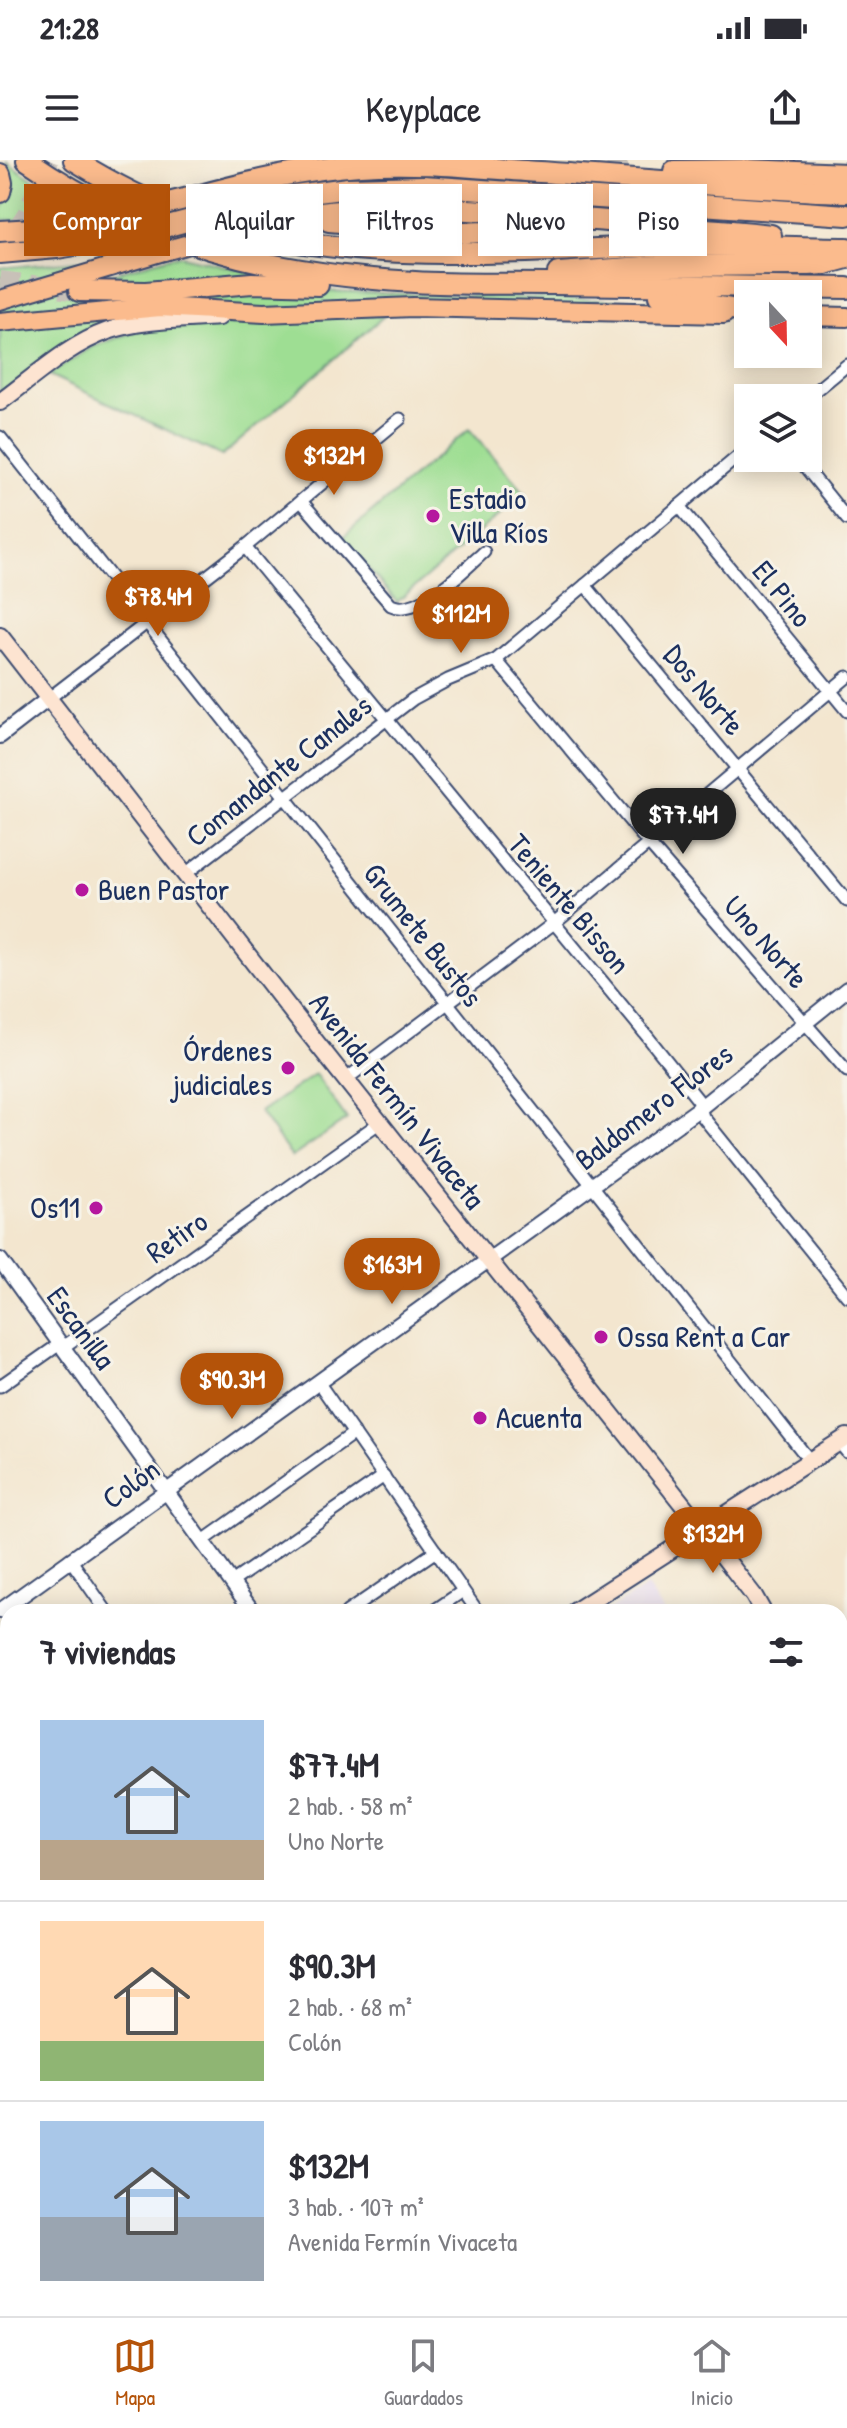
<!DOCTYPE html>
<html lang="es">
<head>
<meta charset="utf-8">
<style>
	:root { --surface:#fff; --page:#f7f7f7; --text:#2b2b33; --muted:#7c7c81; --line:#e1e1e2; --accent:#b45309 }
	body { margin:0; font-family:"Patrick Hand",sans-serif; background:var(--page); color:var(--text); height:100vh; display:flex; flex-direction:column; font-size:30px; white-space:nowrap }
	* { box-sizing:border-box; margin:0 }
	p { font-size:26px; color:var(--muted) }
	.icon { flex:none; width:44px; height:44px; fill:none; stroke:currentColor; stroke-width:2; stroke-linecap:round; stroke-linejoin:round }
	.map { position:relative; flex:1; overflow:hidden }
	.sheet { position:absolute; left:0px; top:1444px; width:848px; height:712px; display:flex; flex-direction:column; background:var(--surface); border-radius:24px 24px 0 0; box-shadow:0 4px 20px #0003 }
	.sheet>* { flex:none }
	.hud { position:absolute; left:24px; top:24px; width:800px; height:72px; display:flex; gap:16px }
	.needle { width:52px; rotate:158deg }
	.fabs { position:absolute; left:734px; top:120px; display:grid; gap:16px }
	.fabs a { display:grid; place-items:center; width:88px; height:88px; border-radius:0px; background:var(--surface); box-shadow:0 4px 20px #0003; font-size:40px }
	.price { position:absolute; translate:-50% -68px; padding:0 18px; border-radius:28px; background:var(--accent); color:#fff; font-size:26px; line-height:52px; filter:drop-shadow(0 2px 4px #0008) }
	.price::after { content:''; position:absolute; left:50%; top:48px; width:24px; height:18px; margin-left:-12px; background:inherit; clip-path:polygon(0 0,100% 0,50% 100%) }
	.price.active { background:#222; color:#fff }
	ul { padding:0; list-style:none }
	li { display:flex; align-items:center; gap:24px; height:200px; padding:0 40px }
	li+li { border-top:2px solid var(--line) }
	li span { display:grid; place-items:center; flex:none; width:224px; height:160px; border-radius:0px; color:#555 }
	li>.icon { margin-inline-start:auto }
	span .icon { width:96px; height:96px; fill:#fffc; stroke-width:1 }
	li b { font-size:34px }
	h2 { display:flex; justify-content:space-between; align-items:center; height:96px; padding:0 40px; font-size:34px }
	.chip { padding:0 28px; border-radius:0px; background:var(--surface); box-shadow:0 4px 20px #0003; font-size:28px; line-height:72px }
	.chip.active { background:var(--accent); color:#fff }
	.status { display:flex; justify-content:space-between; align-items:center; height:56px; padding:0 40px; background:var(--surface); direction:ltr }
	.status svg { height:22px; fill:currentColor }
	header { display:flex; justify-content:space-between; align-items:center; height:104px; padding:0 40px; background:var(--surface); font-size:36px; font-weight:600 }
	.dock { display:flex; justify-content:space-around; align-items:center; height:112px; border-top:2px solid var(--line); background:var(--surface); font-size:22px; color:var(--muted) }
	.dock a { display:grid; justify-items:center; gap:4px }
	.dock .active { color:var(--accent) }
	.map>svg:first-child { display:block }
	.built { fill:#e2d4f3 }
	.green { fill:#9ede93; stroke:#5c8678; stroke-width:2 }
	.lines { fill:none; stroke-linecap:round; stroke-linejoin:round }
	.motorway-tunnel { stroke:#c8c1b8; stroke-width:20; stroke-dasharray:20 10; stroke-linecap:butt }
	.minor-casing { stroke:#3b4a6f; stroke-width:15 }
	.tertiary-casing { stroke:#3b4a6f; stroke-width:18 }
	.secondary-casing { stroke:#3b4a6f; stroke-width:20 }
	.primary-casing { stroke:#3b4a6f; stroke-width:22 }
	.motorway-casing { stroke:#3b4a6f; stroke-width:24 }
	.minor { stroke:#fff; stroke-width:11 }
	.tertiary { stroke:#fff; stroke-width:14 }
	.secondary { stroke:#fde4d1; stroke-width:16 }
	.primary { stroke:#fbbb8d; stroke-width:18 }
	.motorway { stroke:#fbbb8d; stroke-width:20 }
	.primary-bridge-casing { stroke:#3b4a6f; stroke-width:22; stroke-linecap:butt }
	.motorway-bridge-casing { stroke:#3b4a6f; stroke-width:24; stroke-linecap:butt }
	.primary-bridge { stroke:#fbbb8d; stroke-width:18 }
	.motorway-bridge { stroke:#fbbb8d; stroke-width:20 }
	.poi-dot { fill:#b5179e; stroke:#f7f3e8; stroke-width:3 }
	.labels { text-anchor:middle; stroke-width:6; stroke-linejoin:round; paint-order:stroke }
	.poi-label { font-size:30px; fill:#1b2f5e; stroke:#f7f3e8; text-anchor:start }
	.street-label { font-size:30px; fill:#1b2f5e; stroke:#f7f3e8 }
</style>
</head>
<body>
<div class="status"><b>21:28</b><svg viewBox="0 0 49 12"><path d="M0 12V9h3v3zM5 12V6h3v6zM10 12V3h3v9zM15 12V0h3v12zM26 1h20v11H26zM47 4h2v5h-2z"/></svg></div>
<header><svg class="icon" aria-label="menu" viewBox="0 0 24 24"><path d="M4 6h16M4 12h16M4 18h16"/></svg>Keyplace<svg class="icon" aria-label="share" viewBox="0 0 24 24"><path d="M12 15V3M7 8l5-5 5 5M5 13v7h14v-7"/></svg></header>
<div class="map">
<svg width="847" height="2156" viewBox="0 0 847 2156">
	<rect width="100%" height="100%" fill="#f7f3e8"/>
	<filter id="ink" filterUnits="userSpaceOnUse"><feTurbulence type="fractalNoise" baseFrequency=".0125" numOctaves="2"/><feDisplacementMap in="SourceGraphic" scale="16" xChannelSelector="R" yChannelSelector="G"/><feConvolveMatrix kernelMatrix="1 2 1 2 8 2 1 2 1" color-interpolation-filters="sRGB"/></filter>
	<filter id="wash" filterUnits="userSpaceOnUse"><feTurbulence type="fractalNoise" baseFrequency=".006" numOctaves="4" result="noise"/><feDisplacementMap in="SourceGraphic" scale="32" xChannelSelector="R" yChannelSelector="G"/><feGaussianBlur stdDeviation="1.8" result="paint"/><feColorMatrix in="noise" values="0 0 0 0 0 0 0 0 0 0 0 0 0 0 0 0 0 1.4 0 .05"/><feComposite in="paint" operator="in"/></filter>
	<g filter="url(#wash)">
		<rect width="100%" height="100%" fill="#f3e6cf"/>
		<path class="built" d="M647,1426L664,1452H606Z"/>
		<g class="green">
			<path d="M6,1L83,54L34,60H0C0,35 26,39 6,1Z"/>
			<path d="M178,95L262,115L252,129L645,141L674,142L700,147L0,156V145Z"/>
			<path d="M95,99L96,105L0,132V123L8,118L0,116V108Z"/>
			<path d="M158,153L129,162L0,236V167Z"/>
			<path d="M385,155L222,296L49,215L92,187L139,170L282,161L298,158Z"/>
			<path d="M469,269L525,333L397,442L342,378Z"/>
			<path d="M315,914L347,959L292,997L260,952Z"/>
		</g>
	</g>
	<g filter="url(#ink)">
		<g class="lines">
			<g class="motorway-tunnel">
				<path d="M557,40L605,11L631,0"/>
				<path d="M0,93L27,54L49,0"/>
				<path d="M0,121L79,131"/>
			</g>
			<g class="minor-casing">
				<g id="minor">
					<path d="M807,238L847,205"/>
					<path d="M0,277C270,618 538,961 810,1301"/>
					<path d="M798,298L847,359"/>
					<path d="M301,341L391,445C418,458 465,409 484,392"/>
					<path d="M679,346L847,551"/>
					<path d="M245,387L639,866L698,940L703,957L847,1136"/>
					<path d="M585,425L847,741"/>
					<path d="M496,500L649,684L847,911"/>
					<path d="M48,539L245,387L400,259"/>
					<path d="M184,715L413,539L448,520L496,500L748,288"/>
					<path d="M345,920L554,763L847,517"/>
					<path d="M318,1222L478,1452"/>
					<path d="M0,1226L54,1188L69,1183L379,963"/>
					<path d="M839,1282L847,1292"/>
					<path d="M203,1381L354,1273"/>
					<path d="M70,1399L107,1452"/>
					<path d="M232,1422L384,1316"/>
					<path d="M347,1452L436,1391"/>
					<path d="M432,1452L463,1431"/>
					<path d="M0,1504L8,1515"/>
					<path d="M840,1835L847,1832"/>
					<path d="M0,1905L3,1909"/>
					<path d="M840,2100L847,2118"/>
					<path d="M0,2119L8,2117"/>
					<path d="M293,2148L296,2156"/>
					<path d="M387,2148L390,2156"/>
				</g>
			</g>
			<g class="tertiary-casing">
				<g id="tertiary">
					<path d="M0,576L48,539"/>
					<path d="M0,1100L253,1452"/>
					<path d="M0,1451L700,948L847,829"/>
					<path d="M628,2148L631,2156"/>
				</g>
			</g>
			<g class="secondary-casing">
				<g id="secondary">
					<path d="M0,242C34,217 68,185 108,171C142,159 183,160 219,157"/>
					<path d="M0,476L296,857L703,1370L754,1436L763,1452"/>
					<path d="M574,1452L847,1277"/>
					<path d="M840,1544L847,1556"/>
					<path d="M840,1574L847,1586"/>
					<path d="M0,1821L8,1816"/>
					<path d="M840,2134L847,2131"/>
					<path d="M789,2156L808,2148"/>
				</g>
			</g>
			<g class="primary-casing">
				<g id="primary">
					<path d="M0,140L164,91"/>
					<path d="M808,156L847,157"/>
					<path d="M0,162L160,147L264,153L413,147L724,154"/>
				</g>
			</g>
			<g class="motorway-casing">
				<g id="motorway">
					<path d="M27,0C149,84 268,114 415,122C462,125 509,123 555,124C652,125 750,127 847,128"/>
					<path d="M74,0C108,21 145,41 183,54C329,105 488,94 640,87C709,84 778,87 847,88"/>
					<path d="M674,11L745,10L847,14"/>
					<path d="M0,14L2,23L0,32"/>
					<path d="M193,37C248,22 303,9 360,5C415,1 470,7 525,11C632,18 739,29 847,32"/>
					<path d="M236,48L287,36L348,28L423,26L847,55"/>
					<path d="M329,61L464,73L483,72L512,66"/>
					<path d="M269,62C373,38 478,50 583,59C646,65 709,68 771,75"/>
					<path d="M0,71L34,69L94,61"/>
					<path d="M0,93L57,88L126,77"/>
					<path d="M558,113L658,106L809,105L825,104L847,98"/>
					<path d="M79,131L146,132L252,123L318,125"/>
					<path d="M659,136L748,152"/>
				</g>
			</g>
			<use href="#minor" class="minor"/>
			<use href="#tertiary" class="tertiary"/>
			<use href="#secondary" class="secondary"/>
			<use href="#primary" class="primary"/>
			<use href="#motorway" class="motorway"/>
			<g class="primary-bridge-casing">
				<path id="primary-bridge" d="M164,91L260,64"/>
			</g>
			<g class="motorway-bridge-casing">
				<g id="motorway-bridge">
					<path d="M94,61L193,37"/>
					<path d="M126,77L236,48"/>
				</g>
			</g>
			<use href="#primary-bridge" class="primary-bridge"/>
			<use href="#motorway-bridge" class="motorway-bridge"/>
		</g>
	</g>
	<g class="poi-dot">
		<circle cx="433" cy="356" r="8"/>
		<circle cx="82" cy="730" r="8"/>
		<circle cx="288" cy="908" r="8"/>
		<circle cx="96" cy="1048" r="8"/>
		<circle cx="601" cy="1177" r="8"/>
		<circle cx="480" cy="1258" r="8"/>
	</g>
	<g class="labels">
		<g class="poi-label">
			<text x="449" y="349">Estadio<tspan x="449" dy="34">Villa Ríos</tspan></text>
			<text x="98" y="740">Buen Pastor</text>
			<text x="272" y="901" text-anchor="end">Órdenes<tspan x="272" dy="34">judiciales</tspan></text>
			<text x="80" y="1058" text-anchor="end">Os11</text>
			<text x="617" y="1187">Ossa Rent a Car</text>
			<text x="496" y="1268">Acuenta</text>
		</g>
		<g class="street-label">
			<text transform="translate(782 434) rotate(51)" y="10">El Pino</text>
			<text transform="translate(704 530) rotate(50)" y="10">Dos Norte</text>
			<text transform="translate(279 611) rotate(-38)" y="10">Comandante Canales</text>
			<text transform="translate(569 744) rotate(50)" y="10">Teniente Bisson</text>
			<text transform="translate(423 775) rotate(52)" y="10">Grumete Bustos</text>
			<text transform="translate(766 782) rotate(49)" y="10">Uno Norte</text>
			<text transform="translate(397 941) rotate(52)" y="10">Avenida Fermín Vivaceta</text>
			<text transform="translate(654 947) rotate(-37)" y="10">Baldomero Flores</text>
			<text transform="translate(177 1077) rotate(-35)" y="10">Retiro</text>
			<text transform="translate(81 1168) rotate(54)" y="10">Escanilla</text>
			<text transform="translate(131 1324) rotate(-36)" y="10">Colón</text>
		</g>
	</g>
</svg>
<div class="fabs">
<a><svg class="needle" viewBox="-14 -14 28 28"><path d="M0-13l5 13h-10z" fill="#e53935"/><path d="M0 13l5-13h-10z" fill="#7c7c81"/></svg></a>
<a><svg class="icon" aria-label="layers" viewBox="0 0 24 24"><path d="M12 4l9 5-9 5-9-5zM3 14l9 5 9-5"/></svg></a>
</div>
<b class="price" style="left:334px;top:337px">$132M</b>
<b class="price" style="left:158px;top:478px">$78.4M</b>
<b class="price" style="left:461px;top:495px">$112M</b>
<b class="price active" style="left:683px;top:696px">$77.4M</b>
<b class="price" style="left:392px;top:1146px">$163M</b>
<b class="price" style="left:232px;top:1261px">$90.3M</b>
<b class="price" style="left:713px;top:1415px">$132M</b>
<div class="hud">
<a class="chip active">Comprar</a>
<a class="chip">Alquilar</a>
<a class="chip">Filtros</a>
<a class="chip">Nuevo</a>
<a class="chip">Piso</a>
</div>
<section class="sheet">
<h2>7 viviendas<svg class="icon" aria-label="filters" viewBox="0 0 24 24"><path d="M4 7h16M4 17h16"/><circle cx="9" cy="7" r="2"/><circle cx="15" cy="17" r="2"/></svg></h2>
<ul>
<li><span style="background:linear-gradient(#a9c7e8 75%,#b9a48a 0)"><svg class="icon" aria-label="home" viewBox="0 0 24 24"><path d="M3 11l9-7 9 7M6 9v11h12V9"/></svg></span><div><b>$77.4M</b><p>2 hab. · 58 m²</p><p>Uno Norte</p></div></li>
<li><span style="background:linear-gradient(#ffd9b3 75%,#8fb573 0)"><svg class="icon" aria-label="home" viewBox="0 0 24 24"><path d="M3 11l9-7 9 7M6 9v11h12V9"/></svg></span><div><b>$90.3M</b><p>2 hab. · 68 m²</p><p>Colón</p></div></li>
<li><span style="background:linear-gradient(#a9c7e8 60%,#9aa5b1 0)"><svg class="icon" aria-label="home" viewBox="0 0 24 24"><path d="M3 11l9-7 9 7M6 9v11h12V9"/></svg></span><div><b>$132M</b><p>3 hab. · 107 m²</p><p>Avenida Fermín Vivaceta</p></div></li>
</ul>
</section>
</div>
<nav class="dock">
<a class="active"><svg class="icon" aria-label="map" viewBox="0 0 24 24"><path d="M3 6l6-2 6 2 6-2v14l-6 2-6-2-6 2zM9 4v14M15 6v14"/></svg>Mapa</a>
<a><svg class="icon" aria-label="saved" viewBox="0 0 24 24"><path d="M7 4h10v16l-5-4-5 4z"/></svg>Guardados</a>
<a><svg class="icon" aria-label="home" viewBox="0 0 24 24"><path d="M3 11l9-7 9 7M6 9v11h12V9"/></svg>Inicio</a>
</nav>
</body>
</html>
